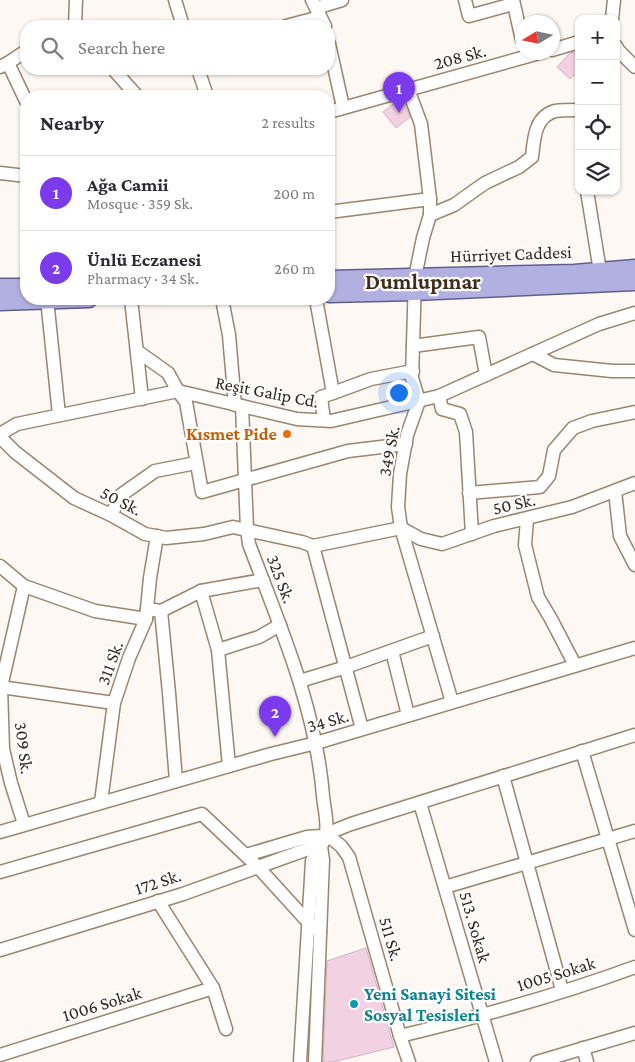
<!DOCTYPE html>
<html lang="en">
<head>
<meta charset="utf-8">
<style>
	:root { --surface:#fff; --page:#f7f7f7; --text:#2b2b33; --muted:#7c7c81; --line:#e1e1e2; --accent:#7c3aed }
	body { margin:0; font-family:"Crimson Pro",serif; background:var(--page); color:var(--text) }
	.controls { position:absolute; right:15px; top:15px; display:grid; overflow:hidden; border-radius:10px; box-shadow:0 1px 4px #0004 }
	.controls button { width:45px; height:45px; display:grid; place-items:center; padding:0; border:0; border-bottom:1px solid var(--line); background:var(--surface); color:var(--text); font:25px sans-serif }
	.compass { position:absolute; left:515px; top:15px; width:45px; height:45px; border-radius:50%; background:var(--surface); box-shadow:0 1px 4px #0004; rotate:260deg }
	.you { position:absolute; left:398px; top:392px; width:18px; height:18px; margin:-12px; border:4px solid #fff; border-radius:50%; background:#1a73e8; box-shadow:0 0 0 8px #1a73e833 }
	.badge { display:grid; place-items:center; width:32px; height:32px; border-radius:50%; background:var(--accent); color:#fff; font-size:16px; font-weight:700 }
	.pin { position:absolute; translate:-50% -41px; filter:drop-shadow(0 1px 2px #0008) }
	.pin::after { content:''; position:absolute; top:26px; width:18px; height:15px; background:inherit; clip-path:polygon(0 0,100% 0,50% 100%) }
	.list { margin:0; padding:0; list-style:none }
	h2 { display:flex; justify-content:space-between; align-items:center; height:65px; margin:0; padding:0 20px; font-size:21px }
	h2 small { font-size:16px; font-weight:400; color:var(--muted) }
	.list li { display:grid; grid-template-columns:32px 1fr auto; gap:15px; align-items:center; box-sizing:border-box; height:75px; padding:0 20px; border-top:1px solid var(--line) }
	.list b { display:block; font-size:19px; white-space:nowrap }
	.list p { margin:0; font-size:16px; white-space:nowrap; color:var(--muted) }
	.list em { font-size:16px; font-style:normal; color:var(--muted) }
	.icon { flex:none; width:28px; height:28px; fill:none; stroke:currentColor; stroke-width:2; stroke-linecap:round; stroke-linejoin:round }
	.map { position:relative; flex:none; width:635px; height:1062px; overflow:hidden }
	.search { position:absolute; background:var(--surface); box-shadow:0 1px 4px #0004; left:20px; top:20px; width:315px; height:55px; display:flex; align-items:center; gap:12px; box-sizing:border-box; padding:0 18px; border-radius:20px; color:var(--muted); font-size:19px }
	.panel { position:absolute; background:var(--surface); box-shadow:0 1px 4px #0004; left:20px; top:90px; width:315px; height:215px; border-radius:20px }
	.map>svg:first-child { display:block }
	.building { fill:#f1d1e2; stroke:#d1b2c2 }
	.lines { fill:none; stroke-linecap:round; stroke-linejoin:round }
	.minor-casing { stroke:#9b856e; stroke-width:15 }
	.major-casing { stroke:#635e90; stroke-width:19 }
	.minor { stroke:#fff; stroke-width:12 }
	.major { stroke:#b2b0e1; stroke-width:16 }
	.food-dot { fill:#e8710a; stroke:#fff; stroke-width:2 }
	.culture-dot { fill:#0f9aa8; stroke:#fff; stroke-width:2 }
	.labels { text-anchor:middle; stroke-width:4.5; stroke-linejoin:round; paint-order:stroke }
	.street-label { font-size:18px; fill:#31281f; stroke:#fff }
	.food-label { font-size:18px; font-weight:bold; fill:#c56008; stroke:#fff; text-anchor:end }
	.culture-label { font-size:18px; font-weight:bold; fill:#0d838f; stroke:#fff; text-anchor:start }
	.district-label { font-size:22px; font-weight:bold; fill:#412e1a; stroke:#fff }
</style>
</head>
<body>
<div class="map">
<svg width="635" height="1062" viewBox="0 0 635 1062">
	<rect width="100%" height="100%" fill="#fdf8f3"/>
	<g class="building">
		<path d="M 579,51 L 579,70 L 570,79 L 557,67 L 570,53 Z"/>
		<path d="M 403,100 L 410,117 L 396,128 L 383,112 L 396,102 Z"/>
		<path d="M 366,948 L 394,1047 L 333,1062 L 323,1062 L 327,961 Z"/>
	</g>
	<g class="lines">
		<defs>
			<g id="minor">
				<path d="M 175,0 L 183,26"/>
				<path d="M 312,0 L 325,26"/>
				<path d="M 465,0 L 469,16 L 513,4"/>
				<path d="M 513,0 L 522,40"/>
				<path d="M 316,8 L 342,0"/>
				<path d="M 612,19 L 614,0"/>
				<path d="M 75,26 L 76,0"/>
				<path d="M 286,26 L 320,17"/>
				<path d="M 329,44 L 343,107"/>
				<path d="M 616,46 L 619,51 L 635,67"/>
				<path d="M 552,50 L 579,42"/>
				<path d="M 8,63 L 26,51"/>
				<path d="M 0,67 L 8,63 L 26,101"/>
				<path d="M 113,69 L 137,96"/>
				<path d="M 198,69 L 207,96"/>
				<path d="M 408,89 L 421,124 L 430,199 L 430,215 L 423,238 L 415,277 L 412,378 L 419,401 L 407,435 L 400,474 L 398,507 L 401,528 L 452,702"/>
				<path d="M 329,112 L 543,52"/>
				<path d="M 0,173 L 26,176"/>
				<path d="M 587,191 L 600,271"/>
				<path d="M 329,212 L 430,199"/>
				<path d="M 430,215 L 454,205 L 485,183 L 519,167 L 532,157 C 534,140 534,117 555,111 C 562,110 571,110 579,110"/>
				<path d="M 47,299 L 59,415"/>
				<path d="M 131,299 L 142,399"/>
				<path d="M 222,299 L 229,335 L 235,405"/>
				<path d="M 316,299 L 333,393 L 321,397 L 324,420"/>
				<path d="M 413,346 L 479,337 L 486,375"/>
				<path d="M 137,351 L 168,373 L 178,391 L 186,402 L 202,492 L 348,451 L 406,444"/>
				<path d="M 533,354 L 554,365 L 612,371 L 635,371"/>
				<path d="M 333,393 L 371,379 L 413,371"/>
				<path d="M 439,396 L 442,409 L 460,414 L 466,432 L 472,534"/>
				<path d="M 242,406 L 247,529 L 249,544 C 280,626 316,708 323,796 C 324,807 328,822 326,834 C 325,844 316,852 312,861 L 300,1062"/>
				<path d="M 0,434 L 17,424 L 178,391 L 297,419 L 331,421 L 439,396 L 599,324 L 635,313"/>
				<path d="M 0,437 L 15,452 L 74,498 L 111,515 L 145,534 L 166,538 L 204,534 L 233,527 L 302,542 L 313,546 L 401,528"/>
				<path d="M 615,491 L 620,536 L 635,565"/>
				<path d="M 469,493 L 540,487 L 549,476 L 554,450 L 573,428 L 592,421 L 635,412"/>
				<path d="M 111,515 L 121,495 L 155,471 L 196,463"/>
				<path d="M 527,519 L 525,545 L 538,597 L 551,619 L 575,665"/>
				<path d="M 401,528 L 421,539 L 442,544 L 494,526 L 572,507 L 635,483"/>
				<path d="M 313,546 L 362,729"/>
				<path d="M 0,566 L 24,586 L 95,611 L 146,619"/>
				<path d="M 24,586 L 1,687 L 3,749 L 11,783 L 24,824"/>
				<path d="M 201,591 L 218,650 L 229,766"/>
				<path d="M 147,609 L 161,611 L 169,693 L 176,781"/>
				<path d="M 161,611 L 201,591 L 263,580"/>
				<path d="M 218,650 L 259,637 L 280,625"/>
				<path d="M 392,651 L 408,715"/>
				<path d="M 300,681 L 346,667 L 433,636"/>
				<path d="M 0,687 L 114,703"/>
				<path d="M 582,751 L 635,930"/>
				<path d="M 503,776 L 562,990"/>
				<path d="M 101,802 L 114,703 L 129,658 L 146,619 L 150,578 L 157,536"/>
				<path d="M 420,803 L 496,1062"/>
				<path d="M 0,832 L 271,754 L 316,743 L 635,648"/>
				<path d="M 326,834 L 341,846 L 349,857 L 400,1036 L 409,1062"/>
				<path d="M 246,855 L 307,837 L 321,836 L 351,824 L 635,735"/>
				<path d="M 0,872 L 202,814 L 258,867 L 308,922 L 320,932"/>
				<path d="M 445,887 L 635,831"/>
				<path d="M 158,901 L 213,988 L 226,1029"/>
				<path d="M 0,950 L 183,894 L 311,848 L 319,839"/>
				<path d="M 400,1036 C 479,1017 559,995 635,967"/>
				<path d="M 583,1048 L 587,1062"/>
				<path d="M 0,1055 L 213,988"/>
				<path d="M 315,1062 L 323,860 L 321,847"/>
				<path d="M 537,1062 L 635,1033"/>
			</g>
			<g id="major">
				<path d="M 329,279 L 574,273 L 635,268"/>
				<path d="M 0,287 L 26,287"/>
				<path d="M 329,294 L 414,292 L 635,282"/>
				<path d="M 0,302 L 89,299"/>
			</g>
		</defs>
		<use href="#minor" class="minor-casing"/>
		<use href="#major" class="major-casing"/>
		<use href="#minor" class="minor"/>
		<use href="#major" class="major"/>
	</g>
	<circle class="food-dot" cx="287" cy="434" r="5"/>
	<circle class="culture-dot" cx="354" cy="1004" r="5"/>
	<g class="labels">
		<g class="street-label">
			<text transform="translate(460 57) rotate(-15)" y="6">208 Sk.</text>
			<text transform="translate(511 254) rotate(-2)" y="6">Hürriyet Caddesi</text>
			<text transform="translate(267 392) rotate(11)" y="6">Reşit Galip Cd.</text>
			<text transform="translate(389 451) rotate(-79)" y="6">349 Sk.</text>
			<text transform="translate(121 501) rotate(27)" y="6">50 Sk.</text>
			<text transform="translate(514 504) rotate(-13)" y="6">50 Sk.</text>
			<text transform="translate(281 579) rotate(69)" y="6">325 Sk.</text>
			<text transform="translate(110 663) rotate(-70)" y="6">311 Sk.</text>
			<text transform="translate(328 721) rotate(-16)" y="6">34 Sk.</text>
			<text transform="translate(24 748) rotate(83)" y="6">309 Sk.</text>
			<text transform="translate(158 882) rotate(-18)" y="6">172 Sk.</text>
			<text transform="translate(475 927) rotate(74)" y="6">513. Sokak</text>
			<text transform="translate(391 939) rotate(74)" y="6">511 Sk.</text>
			<text transform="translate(556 974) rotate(-17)" y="6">1005 Sokak</text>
			<text transform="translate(102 1004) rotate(-17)" y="6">1006 Sokak</text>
		</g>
		<g class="food-label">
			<text x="277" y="440">Kısmet Pide</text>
		</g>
		<g class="culture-label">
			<text x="364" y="1000">Yeni Sanayi Sitesi<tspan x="364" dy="21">Sosyal Tesisleri</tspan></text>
		</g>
		<g class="district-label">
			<text x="423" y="289">Dumlupınar</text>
		</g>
	</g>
</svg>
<div class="controls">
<button>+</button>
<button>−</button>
<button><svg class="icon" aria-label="locate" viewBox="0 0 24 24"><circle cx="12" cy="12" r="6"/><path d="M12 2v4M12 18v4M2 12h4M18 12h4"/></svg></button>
<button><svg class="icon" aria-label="layers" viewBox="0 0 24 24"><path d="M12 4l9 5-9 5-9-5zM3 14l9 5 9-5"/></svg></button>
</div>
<svg class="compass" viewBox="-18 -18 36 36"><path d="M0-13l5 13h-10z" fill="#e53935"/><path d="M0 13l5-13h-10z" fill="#7c7c81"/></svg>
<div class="you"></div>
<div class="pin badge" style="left:399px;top:113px">1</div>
<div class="pin badge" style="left:275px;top:737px">2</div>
<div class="search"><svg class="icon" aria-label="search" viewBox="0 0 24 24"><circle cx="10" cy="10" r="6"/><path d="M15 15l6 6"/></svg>Search here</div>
<section class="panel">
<h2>Nearby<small>2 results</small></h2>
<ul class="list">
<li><span class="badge">1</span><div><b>Ağa Camii</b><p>Mosque · 359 Sk.</p></div><em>200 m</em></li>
<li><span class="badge">2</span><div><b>Ünlü Eczanesi</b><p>Pharmacy · 34 Sk.</p></div><em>260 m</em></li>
</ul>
</section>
</div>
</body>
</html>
